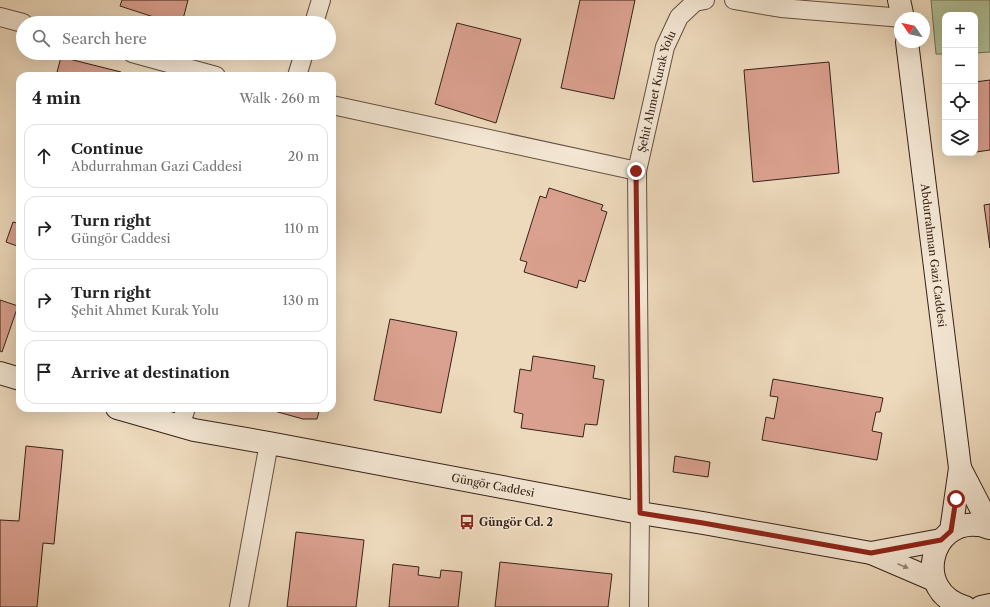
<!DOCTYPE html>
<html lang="en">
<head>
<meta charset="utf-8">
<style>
	:root { --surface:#fff; --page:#f2f2f2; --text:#222; --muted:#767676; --line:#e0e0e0 }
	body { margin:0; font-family:"Libre Caslon Text",serif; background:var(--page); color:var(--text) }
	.controls { position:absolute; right:12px; top:12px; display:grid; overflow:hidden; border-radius:8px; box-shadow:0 4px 16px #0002 }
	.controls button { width:36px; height:36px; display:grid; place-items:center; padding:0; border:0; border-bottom:1px solid var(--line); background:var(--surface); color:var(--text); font:20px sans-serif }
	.compass { position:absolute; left:894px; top:12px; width:36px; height:36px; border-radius:50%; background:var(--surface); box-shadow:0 4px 16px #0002; rotate:304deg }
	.stop { position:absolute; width:12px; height:12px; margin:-9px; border:3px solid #8f2418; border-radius:50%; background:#fff }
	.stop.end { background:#8f2418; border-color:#fff; box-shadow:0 1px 4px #0008 }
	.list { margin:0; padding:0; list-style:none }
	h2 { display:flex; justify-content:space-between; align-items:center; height:52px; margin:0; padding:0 16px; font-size:17px }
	h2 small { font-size:13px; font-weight:400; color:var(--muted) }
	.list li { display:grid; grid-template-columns:26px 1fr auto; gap:12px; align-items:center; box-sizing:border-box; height:64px; margin:0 8px 8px; padding:0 8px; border:1px solid var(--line); border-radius:12px }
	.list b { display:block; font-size:15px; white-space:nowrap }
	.list p { margin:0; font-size:13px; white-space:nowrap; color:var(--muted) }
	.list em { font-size:13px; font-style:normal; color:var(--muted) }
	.icon { flex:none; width:22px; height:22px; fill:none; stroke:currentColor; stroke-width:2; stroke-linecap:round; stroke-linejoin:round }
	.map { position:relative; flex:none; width:990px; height:607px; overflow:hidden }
	.search { position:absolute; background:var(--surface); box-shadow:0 4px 16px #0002; left:16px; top:16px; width:320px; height:44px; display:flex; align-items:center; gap:10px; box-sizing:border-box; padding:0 14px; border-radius:22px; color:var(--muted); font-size:15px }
	.panel { position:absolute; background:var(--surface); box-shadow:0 4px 16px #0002; left:16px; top:72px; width:320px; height:340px; border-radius:12px }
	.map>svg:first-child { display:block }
	.green { fill:#b2c096; stroke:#747157 }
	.building { fill:#dba190; stroke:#372218 }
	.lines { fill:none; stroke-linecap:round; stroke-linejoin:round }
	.street-casing { stroke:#645041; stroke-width:20 }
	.secondary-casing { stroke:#372218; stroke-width:24 }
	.street { stroke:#f3e6d3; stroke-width:18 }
	.secondary { stroke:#f3e6d3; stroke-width:22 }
	.oneway { fill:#958476 }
	.route { stroke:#8f2418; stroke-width:5 }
	.labels { text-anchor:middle; stroke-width:3; stroke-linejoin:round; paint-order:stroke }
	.street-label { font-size:11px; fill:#372218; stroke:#f3e6d3 }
	.poi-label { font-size:11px; font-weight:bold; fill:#372218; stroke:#f3e6d3; text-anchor:start }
</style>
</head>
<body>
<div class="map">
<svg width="990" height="607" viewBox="0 0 990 607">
	<rect width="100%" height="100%" fill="#edd9bc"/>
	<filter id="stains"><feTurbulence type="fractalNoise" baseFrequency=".005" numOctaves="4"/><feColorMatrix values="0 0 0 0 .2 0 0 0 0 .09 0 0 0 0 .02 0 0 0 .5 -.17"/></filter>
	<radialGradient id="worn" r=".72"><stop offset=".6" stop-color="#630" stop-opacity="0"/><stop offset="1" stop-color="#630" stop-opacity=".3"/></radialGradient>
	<path class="green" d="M 931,0 L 990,0 L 990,52 L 975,53 L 975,15 L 945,15 L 945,54 L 936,54 Z"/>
	<g class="building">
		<path d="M 122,0 L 188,0 L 182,23 L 172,23 L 120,6 Z"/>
		<path d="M 580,0 L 635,0 L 614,99 L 561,88 Z"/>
		<path d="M 457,23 L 521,39 L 496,123 L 435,104 Z"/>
		<path d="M 61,57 L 121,72 L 120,76 L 56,76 Z"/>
		<path d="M 829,62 L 839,173 L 753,182 L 744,70 Z"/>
		<path d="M 990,80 L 990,150 L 976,152 L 975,143 L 975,82 Z"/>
		<path d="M 549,188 L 603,205 L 601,210 L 607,212 L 585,282 L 579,280 L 577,288 L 524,272 L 527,262 L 520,260 L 540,196 L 546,198 Z"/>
		<path d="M 990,204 L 990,248 L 984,205 Z"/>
		<path d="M 13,222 L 20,224 L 20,247 L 6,242 Z"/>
		<path d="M 0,300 L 18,306 L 2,352 L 0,351 Z"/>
		<path d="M 390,319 L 457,332 L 441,413 L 374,400 Z"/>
		<path d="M 533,356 L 595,366 L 593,378 L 604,380 L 597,425 L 585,424 L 583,437 L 521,428 L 523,414 L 514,412 L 520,369 L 531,371 Z"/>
		<path d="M 773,379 L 883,398 L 880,412 L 876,412 L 872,431 L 882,433 L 877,460 L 762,440 L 766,417 L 774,419 L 778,397 L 770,396 Z"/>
		<path d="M 251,408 L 320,408 L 317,419 L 303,419 L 267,409 Z"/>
		<path d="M 26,446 L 63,450 L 54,544 L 43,543 L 37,607 L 0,607 L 0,520 L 19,521 Z"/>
		<path d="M 675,456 L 710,462 L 708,477 L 673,472 Z"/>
		<path d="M 296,532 L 364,540 L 356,607 L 287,607 Z"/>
		<path d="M 500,562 L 612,574 L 608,607 L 495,607 Z"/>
		<path d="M 393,564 L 419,567 L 418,575 L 440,578 L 441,570 L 462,572 L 458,607 L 389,607 Z"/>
	</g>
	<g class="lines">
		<defs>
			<g id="street">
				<path d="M 734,0 L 781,8 L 903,18"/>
				<path d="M 0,17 L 23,23"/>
				<path d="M 314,23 L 321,0"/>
				<path d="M 132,53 L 216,76"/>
				<path d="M 297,76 L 304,53"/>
				<path d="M 332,105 L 637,171"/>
				<path d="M 180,426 L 186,408"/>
				<path d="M 239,607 L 269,443"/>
				<path id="s1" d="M 639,607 L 640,513 L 637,171 L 665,47 L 679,17 L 695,2 L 705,0"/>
			</g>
			<g id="secondary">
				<path d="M 899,0 L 903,18"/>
				<path id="s2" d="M 907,42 L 960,468 L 951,531"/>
				<path d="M 0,373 L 20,379"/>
				<path id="s3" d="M 117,408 L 194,430 L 269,443 L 640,513 L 703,523 L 871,553 L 934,580"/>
				<path d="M 960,468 L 990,526"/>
				<path d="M 871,553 L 941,540"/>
				<path d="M 965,607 C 912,592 930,519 978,525 C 982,525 986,527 990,528"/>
				<path d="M 981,607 L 990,605"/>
			</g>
		</defs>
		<use href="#street" class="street-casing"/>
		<use href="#secondary" class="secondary-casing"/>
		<use href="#street" class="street"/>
		<use href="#secondary" class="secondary"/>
	</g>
	<defs><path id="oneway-solid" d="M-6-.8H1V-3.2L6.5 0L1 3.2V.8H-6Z"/></defs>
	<use class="oneway" href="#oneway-solid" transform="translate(903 566) rotate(23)"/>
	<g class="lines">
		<path class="route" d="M 636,171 L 640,513 L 703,523 L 871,553 L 941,540 L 951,531 L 956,499"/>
	</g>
	<defs>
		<symbol id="bus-bare" viewBox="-9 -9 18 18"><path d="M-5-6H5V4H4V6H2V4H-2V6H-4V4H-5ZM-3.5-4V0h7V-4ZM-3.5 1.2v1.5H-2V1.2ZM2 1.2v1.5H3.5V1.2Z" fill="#8f2418" stroke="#f3e6d3" stroke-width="2.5" paint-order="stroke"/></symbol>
	</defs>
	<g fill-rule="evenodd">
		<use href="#bus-bare" x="456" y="511" width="22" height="22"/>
	</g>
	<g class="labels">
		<g class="street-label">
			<text dy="4" stroke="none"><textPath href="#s1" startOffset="518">Şehit Ahmet Kurak Yolu</textPath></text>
			<text dy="4" stroke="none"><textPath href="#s2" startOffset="215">Abdurrahman Gazi Caddesi</textPath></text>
			<text dy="4" stroke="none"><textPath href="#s3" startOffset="384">Güngör Caddesi</textPath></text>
		</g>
		<g class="poi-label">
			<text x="479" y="526">Güngör Cd. 2</text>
		</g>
	</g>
	<rect width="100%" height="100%" filter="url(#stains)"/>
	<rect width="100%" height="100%" fill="url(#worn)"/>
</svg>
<div class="controls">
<button>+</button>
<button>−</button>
<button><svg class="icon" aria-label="locate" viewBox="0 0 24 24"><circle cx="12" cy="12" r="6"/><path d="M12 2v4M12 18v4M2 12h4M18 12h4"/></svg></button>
<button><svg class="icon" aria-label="layers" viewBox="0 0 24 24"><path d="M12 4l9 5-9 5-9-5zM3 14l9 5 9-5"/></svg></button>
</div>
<svg class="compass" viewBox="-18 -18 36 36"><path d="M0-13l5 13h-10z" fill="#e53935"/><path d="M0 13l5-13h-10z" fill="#767676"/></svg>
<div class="stop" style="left:956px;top:499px"></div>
<div class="stop end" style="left:636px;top:171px"></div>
<div class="search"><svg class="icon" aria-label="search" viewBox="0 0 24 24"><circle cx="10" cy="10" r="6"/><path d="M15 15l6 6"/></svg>Search here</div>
<section class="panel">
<h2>4 min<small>Walk · 260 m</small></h2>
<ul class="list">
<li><svg class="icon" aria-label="ahead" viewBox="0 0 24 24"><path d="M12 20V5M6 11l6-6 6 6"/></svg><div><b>Continue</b><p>Abdurrahman Gazi Caddesi</p></div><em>20 m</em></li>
<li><svg class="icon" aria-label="right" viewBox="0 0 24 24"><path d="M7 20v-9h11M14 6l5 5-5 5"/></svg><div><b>Turn right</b><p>Güngör Caddesi</p></div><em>110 m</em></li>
<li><svg class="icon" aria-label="right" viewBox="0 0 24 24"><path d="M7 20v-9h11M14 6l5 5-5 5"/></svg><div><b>Turn right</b><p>Şehit Ahmet Kurak Yolu</p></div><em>130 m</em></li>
<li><svg class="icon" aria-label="arrive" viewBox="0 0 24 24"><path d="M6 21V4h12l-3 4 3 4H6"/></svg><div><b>Arrive at destination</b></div></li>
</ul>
</section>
</div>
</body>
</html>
